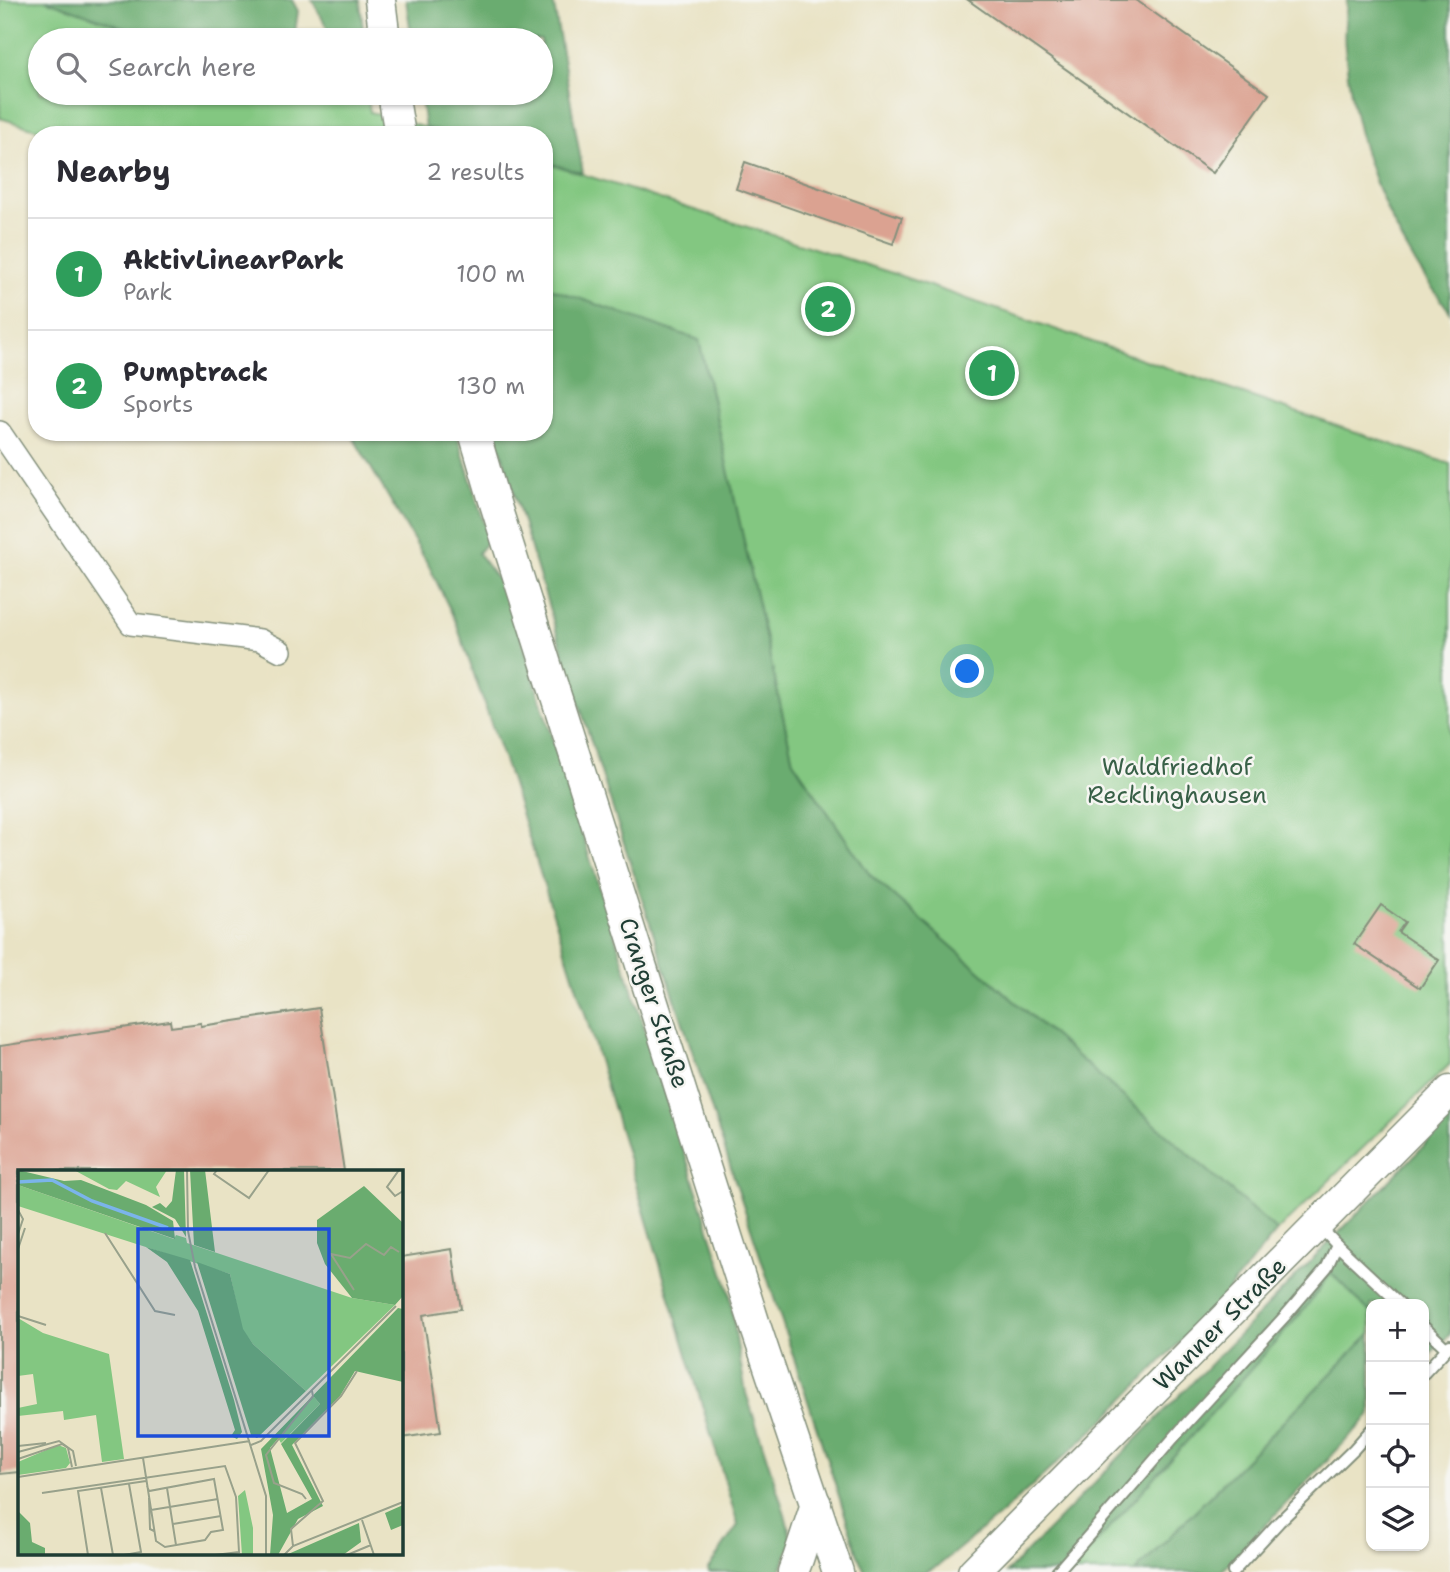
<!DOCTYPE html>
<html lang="en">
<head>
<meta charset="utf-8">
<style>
	:root { --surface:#fff; --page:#f7f7f7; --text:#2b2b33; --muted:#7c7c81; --line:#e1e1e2; --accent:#1f6fb2 }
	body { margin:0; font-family:"Shantell Sans",sans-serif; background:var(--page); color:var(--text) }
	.controls { position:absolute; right:21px; bottom:21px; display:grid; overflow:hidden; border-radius:14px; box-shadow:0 2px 5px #0004 }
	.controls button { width:63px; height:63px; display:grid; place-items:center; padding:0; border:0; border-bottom:2px solid var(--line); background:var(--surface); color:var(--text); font:35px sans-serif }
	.you { position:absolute; left:968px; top:672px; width:24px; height:24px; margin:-18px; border:5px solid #fff; border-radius:50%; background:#1a73e8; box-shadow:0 0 0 10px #1a73e833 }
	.badge { display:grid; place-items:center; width:46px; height:46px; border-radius:50%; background:var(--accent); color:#fff; font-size:23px; font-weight:700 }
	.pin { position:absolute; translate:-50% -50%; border:4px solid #fff; box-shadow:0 2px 7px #0006 }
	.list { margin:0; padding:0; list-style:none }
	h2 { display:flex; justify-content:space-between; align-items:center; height:91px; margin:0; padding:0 28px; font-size:30px }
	h2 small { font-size:23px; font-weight:400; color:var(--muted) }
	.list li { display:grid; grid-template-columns:46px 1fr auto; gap:21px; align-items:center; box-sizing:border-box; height:112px; padding:0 28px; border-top:2px solid var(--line) }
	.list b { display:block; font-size:26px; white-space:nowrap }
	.list p { margin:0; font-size:23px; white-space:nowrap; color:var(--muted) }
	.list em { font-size:23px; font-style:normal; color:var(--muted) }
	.icon { flex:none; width:38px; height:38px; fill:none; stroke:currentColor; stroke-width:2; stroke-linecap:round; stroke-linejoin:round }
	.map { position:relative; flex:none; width:1450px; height:1572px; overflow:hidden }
	.search { position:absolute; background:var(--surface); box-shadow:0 2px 5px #0004; left:28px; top:28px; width:525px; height:77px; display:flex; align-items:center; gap:18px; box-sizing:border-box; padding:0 24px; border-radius:38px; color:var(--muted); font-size:26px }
	.panel { position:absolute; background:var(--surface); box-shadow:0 2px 5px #0004; left:28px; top:126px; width:525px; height:315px; border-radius:28px }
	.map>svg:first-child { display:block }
	.green { fill:#83c781; stroke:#51825a; stroke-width:2 }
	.forest { fill:#6aac6f; stroke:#447452; stroke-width:2 }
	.building { fill:#dba291 }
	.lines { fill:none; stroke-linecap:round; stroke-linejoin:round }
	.lane-casing { stroke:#84907c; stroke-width:14 }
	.street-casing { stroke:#84907c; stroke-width:24 }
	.secondary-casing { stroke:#84907c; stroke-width:33 }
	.lane { stroke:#fff; stroke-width:10 }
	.street { stroke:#fff; stroke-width:21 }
	.secondary { stroke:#fff; stroke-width:30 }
	.labels { text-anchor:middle; stroke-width:5; stroke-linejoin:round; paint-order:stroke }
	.park-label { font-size:24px; fill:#386047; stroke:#f6f6f2 }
	.street-label { font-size:24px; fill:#1f3d34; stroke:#f6f6f2 }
	.inset-river { fill:none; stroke:#7bb4eb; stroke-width:3.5 }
	.inset-road { fill:none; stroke:#98a18b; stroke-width:2 }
	.view { fill:#1d4ed8; fill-opacity:0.15; stroke:#1d4ed8; stroke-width:3.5 }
	.inset-edge { fill:none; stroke:#1f3d34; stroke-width:3.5 }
</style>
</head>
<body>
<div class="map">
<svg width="1450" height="1572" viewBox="0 0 1450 1572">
	<rect width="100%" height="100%" fill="#f6f6f2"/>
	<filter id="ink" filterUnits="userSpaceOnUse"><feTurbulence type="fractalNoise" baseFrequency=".0143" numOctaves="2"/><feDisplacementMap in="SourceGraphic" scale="14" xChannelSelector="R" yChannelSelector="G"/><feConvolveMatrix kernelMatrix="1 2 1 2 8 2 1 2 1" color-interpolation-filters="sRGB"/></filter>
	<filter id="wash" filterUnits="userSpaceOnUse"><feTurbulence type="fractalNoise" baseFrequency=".00686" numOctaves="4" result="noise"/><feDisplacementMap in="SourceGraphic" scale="28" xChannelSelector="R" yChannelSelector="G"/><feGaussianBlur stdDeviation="1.57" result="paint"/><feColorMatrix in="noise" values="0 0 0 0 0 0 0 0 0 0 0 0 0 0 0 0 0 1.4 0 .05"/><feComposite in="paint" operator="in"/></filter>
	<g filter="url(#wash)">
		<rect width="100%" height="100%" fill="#e9e3c5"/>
		<g class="green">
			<path d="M 0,0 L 45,0 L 160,40 L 40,40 L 40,93 L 367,93 L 370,112 L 450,135 L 55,135 L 0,118 Z"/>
			<path d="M 544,162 L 895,274 L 1275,405 L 1450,464 L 1450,1064 L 1277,1231 L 870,875 L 793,761 L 699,340 L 544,288 Z"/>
			<path d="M 1331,1273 L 1371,1313 L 1371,1333 L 1135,1572 L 1070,1572 L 1302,1312 Z"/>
		</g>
		<g class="forest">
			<path d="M 45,0 L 292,0 L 298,11 L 294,40 L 160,40 Z"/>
			<path d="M 312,0 L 360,0 L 364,40 L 334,40 Z"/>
			<path d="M 406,0 L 553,0 L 583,173 L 544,162 L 544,135 L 450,135 L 425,127 L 420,93 L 541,93 L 541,40 L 412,40 Z"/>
			<path d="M 1347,0 L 1450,0 L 1450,312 C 1439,296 1426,281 1416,264 C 1376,200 1351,123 1345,48 C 1343,32 1346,16 1347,0 Z"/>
			<path d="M 544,286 L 699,340 L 793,761 L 870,875 L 1277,1231 L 1216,1305 L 1103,1421 L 1001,1514 L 938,1566 L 925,1572 L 865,1572 L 859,1558 C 767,1271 668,985 577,697 C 550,613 525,528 499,444 L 496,432 L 544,432 Z"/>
			<path d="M 350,432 L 456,432 L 489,539 L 478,553 L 507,592 L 575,812 L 730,1294 L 737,1344 L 746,1393 L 785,1514 L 792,1542 L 782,1567 L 777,1572 L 709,1572 L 708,1569 L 738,1525 L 584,1010 L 508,772 L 455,620 L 429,566 Z"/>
			<path d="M 1450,1119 L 1450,1334 L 1424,1360 L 1424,1304 L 1371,1304 L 1371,1313 L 1331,1273 L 1302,1312 L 1070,1572 L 1007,1572 Z"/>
			<path d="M 1371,1333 L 1371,1414 L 1221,1572 L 1135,1572 Z"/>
		</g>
		<g id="blocks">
			<g class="building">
				<path d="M 968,0 L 1136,0 L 1269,94 L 1213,173 Z"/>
				<path d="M 745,162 L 902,217 L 893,244 L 736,189 Z"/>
				<path d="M 1381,905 L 1405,922 L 1398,932 L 1439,960 L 1420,988 L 1354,944 Z"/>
				<path d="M 319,1008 L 344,1171 L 19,1171 L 19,1472 L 0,1474 L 0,1046 L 170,1021 L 171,1027 L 201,1023 L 201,1026 Z"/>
				<path d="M 452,1249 L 461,1309 L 423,1315 L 441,1432 L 401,1438 L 401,1257 Z"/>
			</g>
		</g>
	</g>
	<g filter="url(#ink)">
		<use href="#blocks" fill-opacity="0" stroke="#84907c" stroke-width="2"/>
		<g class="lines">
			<defs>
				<g id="lane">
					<path d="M 1337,1245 L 1400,1304"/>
					<path d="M 1424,1327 L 1446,1348"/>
					<path d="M 1424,1373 L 1450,1345"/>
					<path d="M 1057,1572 L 1184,1426 L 1286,1315 L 1327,1267 L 1337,1245 L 1318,1225"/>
					<path d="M 1233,1572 L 1279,1522 L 1354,1449 L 1371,1430"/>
				</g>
				<path id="street" d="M 0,432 L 131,624 L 260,640 L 281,651"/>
				<g id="secondary">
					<path d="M 380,0 L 385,40"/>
					<path d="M 393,93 L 400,135"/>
					<path d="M 474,432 L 493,497 L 755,1325 L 838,1572"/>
					<path d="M 793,1572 L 798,1559 L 816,1504"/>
					<path d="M 973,1572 L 1450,1091"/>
				</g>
			</defs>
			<use href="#lane" class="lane-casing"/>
			<use href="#street" class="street-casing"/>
			<use href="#secondary" class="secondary-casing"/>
			<use href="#lane" class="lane"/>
			<use href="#street" class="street"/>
			<use href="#secondary" class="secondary"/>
		</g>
	</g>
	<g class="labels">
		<g class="park-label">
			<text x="1177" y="775">Waldfriedhof<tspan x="1177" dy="28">Recklinghausen</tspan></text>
		</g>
		<g class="street-label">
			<text transform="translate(654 1003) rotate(72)" y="8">Cranger Straße</text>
			<text transform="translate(1220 1324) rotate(-45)" y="8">Wanner Straße</text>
		</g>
	</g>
	<g transform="translate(18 1170)">
		<rect width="385" height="385" fill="#e9e3c5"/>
		<path d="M 56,0 L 149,0 L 138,17 L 142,27 L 108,11 L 99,20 L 91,19 ZM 0,15 L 156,69 L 158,65 L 168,68 L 169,73 L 334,128 L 377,135 L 288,221 L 235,174 L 224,159 L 212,104 L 0,36 ZM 0,148 L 25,163 L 91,184 L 106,289 L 84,292 L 78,245 L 46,250 L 45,241 L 0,246 L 0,238 L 19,234 L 15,204 L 0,206 ZM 296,227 L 302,234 L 263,273 L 260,268 ZM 40,275 L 48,278 L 52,293 L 48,298 L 0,305 L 0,292 ZM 227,320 L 235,358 L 235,385 L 224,385 L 220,326 Z" fill="#83c781"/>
		<path d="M 0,0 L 46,11 L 63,10 L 128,35 L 155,51 L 157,69 L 0,15 ZM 158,0 L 166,0 L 168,67 L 157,49 L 134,37 L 142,33 L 148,38 L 154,31 ZM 172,0 L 187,0 L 197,82 L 176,75 ZM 346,16 L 385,53 L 385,126 L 377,135 L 334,128 L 307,94 L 299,73 L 299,50 ZM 128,77 L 172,90 L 216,230 L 224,262 L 219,269 L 213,266 L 217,260 L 180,141 L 149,92 ZM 179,92 L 212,104 L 225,159 L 235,174 L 288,221 L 239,268 L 233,265 ZM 380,138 L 385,139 L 385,212 L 337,201 L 322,226 L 274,275 L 305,336 L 280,349 L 260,385 L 252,385 L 255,345 L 243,279 ZM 296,227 L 302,234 L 263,274 L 294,329 L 269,343 L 252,278 ZM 385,335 L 385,355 L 373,360 L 367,343 ZM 0,341 L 12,353 L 14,372 L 27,378 L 27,385 L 0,385 ZM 341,353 L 343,372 L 325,385 L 268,385 Z" fill="#6aac6f" fill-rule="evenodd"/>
		<path class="inset-river" d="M 0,12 L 34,10 L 74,31 L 150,58"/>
		<path class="inset-road" d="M 169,0 L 170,61 L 177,97 L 248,326 L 248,385M 199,0 L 196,4 L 231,28 L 251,0M 381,0 L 369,17 L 377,26 L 385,21M 0,40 L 5,49 L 0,64M 87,63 L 137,141 L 157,145M 0,79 L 7,58M 336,120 L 313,84 L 332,88 L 348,74 L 366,85 L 373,77 L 381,82M 0,146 L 28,155M 233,275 L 243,271 L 378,136M 0,276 L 28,273M 0,282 L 41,271 L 55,281 L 58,296M 125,288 L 138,371 L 147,377 L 187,370 L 193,362 L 205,360 L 196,309 L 131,321 L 129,316M 0,289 L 44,274 L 50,278 L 54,297M 0,307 L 232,271M 83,318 L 95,385M 149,318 L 158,375M 24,323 L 207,296 L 218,327 L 221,382 L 197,385M 131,328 L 132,359 L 136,361M 288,329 L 284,324 L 256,313 L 248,285 L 295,226 L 294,221M 133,340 L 200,329M 344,350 L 356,385M 155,354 L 203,346M 275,376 L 273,359 L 305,331 L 277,273 L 323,226 L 339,201M 70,385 L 60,321 L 128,311M 106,385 L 123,382 L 111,314M 266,385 L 275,376 L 385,332M 329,385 L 353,375"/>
		<path class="view" d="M 120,59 L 311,59 L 311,266 L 120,266 Z"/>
		<rect width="385" height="385" class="inset-edge"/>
	</g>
</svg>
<div class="controls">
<button>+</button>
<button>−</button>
<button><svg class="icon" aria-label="locate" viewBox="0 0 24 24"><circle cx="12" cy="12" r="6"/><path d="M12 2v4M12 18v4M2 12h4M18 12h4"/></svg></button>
<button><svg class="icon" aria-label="layers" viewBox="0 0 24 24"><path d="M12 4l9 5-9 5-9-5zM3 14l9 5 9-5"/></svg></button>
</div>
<div class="you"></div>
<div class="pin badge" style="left:992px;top:373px;background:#2e9e5b">1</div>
<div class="pin badge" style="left:828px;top:309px;background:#2e9e5b">2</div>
<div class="search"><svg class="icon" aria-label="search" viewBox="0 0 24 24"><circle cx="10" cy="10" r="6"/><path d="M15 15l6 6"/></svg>Search here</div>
<section class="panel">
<h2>Nearby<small>2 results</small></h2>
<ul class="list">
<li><span class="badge" style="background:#2e9e5b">1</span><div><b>AktivLinearPark</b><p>Park</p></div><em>100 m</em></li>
<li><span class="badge" style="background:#2e9e5b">2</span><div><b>Pumptrack</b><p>Sports</p></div><em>130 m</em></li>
</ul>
</section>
</div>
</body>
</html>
